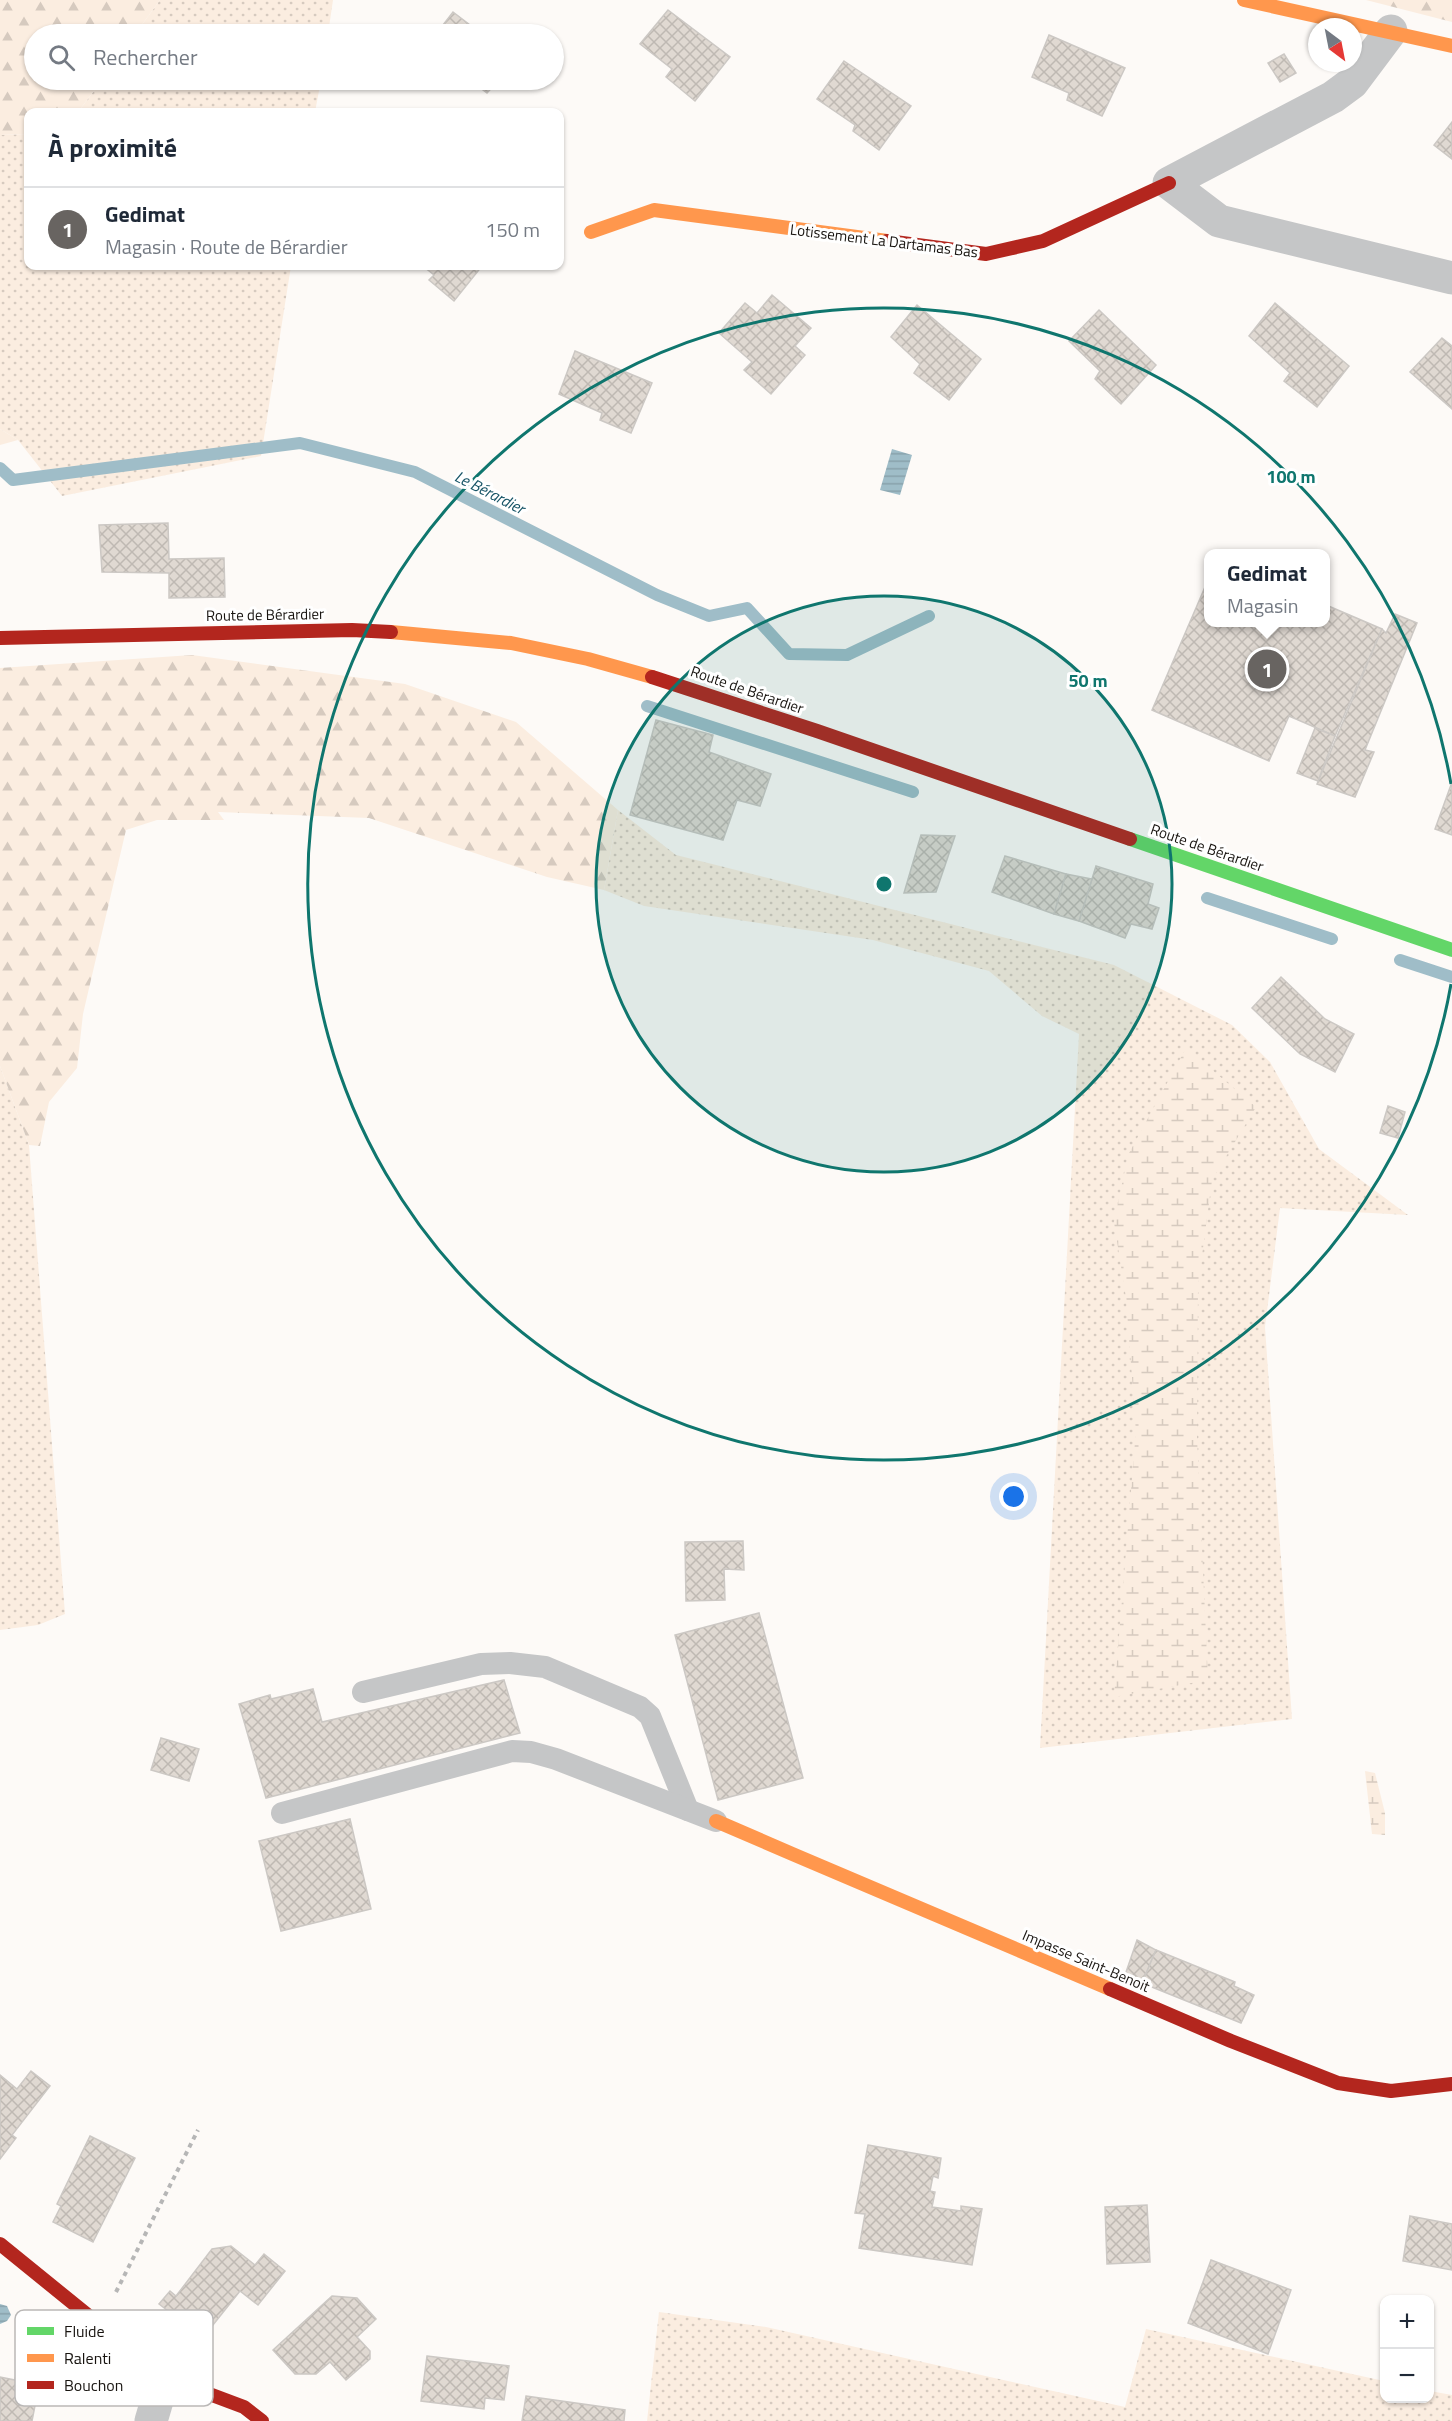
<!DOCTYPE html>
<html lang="fr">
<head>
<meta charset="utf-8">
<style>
	:root { --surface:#fff; --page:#f6f6f7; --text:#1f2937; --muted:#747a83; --line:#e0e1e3; --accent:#686461 }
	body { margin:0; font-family:"Titillium Web",sans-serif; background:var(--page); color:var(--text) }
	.controls { position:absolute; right:18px; bottom:18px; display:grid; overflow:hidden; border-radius:12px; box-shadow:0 2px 4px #0004 }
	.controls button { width:54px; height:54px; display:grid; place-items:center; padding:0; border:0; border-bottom:2px solid var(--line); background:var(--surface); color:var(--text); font:30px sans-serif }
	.compass { position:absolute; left:1308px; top:18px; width:54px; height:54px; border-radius:50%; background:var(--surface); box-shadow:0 2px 4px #0004; rotate:148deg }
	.you { position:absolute; left:1014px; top:1497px; width:21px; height:21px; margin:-15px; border:4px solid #fff; border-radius:50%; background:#1a73e8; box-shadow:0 0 0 9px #1a73e833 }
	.badge { display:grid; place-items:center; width:39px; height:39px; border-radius:50%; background:var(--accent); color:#fff; font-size:20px; font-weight:700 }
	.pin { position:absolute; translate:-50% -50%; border:3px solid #fff; box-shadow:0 2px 6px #0006 }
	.popup { position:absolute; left:1204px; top:549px; width:126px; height:78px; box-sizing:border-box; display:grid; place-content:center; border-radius:12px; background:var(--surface); filter:drop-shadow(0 2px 4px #0005); font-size:20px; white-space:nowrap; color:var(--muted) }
	.popup b { font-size:22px; color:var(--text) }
	.popup::after { content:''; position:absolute; left:50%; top:100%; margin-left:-12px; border:12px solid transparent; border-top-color:var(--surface) }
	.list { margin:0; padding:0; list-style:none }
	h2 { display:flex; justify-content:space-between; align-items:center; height:78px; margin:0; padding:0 24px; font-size:26px }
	h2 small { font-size:20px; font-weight:400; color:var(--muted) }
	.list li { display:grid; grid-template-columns:39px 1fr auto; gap:18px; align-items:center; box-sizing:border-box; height:84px; padding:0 24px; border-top:2px solid var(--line) }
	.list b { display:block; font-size:22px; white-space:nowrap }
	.list p { margin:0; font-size:20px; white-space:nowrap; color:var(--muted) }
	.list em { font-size:20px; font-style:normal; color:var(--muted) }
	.icon { flex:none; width:33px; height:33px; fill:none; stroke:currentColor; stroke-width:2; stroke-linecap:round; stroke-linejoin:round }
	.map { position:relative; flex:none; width:1452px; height:2421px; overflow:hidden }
	.search { position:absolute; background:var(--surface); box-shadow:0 2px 4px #0004; left:24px; top:24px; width:540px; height:66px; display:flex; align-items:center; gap:15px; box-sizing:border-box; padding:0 21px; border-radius:33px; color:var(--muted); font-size:22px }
	.panel { position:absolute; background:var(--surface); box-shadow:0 2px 4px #0004; left:24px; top:108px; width:540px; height:162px; border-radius:12px }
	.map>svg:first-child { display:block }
	.grass { fill:url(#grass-dots) }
	.forest { fill:url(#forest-firs) }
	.wetland { fill:url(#wetland-marsh) }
	.water { fill:url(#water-rules) }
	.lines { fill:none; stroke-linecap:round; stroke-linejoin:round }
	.stream { stroke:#9fbdc8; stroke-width:12 }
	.building { fill:url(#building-cross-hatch); stroke:#ccc8c4; stroke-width:1.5 }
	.path { stroke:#b6b6b6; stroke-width:4; stroke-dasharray:4.5 4.5; stroke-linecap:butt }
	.lane { stroke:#c5c6c7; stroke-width:22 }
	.street { stroke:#c5c6c7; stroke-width:33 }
	.fast { stroke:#63d668; stroke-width:14 }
	.slow { stroke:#ff974d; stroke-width:14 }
	.jam { stroke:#b3261e; stroke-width:14 }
	.ring { fill:none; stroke:#0f766e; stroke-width:3 }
	.labels { text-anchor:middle; stroke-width:6; stroke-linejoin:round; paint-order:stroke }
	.street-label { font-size:15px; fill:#181410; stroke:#fff }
	.water-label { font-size:16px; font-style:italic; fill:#175466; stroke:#fff }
	.key { fill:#fff; stroke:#bab8b7; stroke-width:1.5 }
	.key-label { font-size:16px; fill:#181410 }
	.centre { fill:#0f766e; stroke:#fff; stroke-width:3 }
	.ring-label { font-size:18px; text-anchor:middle; font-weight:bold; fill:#0f766e; stroke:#fff; stroke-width:6; stroke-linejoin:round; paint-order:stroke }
</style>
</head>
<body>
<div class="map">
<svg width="1452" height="2421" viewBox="0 0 1452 2421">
	<defs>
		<pattern id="grass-dots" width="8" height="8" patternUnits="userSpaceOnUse" patternTransform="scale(1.5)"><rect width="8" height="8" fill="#fbede0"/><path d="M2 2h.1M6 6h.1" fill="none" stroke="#d6cabf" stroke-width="1.8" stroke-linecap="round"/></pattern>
		<pattern id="forest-firs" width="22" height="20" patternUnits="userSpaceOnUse" patternTransform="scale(1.5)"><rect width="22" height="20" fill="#fbede0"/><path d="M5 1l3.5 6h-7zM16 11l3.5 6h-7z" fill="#d6cabf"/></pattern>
		<pattern id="wetland-marsh" width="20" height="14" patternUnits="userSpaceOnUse" patternTransform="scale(1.5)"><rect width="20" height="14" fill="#fbede0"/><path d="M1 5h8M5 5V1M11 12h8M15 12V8" fill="none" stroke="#d6cabf"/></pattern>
		<pattern id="water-rules" width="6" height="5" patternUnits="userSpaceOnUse" patternTransform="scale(1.5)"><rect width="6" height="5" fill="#9fbdc8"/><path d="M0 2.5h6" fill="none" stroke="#88a2ab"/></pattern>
		<pattern id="building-cross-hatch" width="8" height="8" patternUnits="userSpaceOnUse" patternTransform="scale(1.5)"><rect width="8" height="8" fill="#e0d9d2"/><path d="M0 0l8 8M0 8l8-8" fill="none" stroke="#bfb9b3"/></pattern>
	</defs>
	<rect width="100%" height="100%" fill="#fdfaf7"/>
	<g class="grass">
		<path d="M 160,0 L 333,0 L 328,34 L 135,34 Z"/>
		<path d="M 102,80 L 321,80 L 315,112 L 78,112 Z"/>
		<path d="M 28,134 L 28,266 L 291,266 L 261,456 L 62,496 L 18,440 L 0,429 L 0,135 Z"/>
		<path d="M 618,810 L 676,855 L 1114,965 L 1232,1025 L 1270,1062 L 1319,1149 L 1408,1215 L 1280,1208 L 1265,1327 L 1292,1719 L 1040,1748 L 1079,1034 L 1042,1016 L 989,971 L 873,940 L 644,906 L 604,890 Z"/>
		<path d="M 0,1066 L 29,1145 L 65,1614 L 38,1625 L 0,1630 Z"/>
		<path d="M 659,2312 L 766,2327 L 1125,2407 L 1146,2329 L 1384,2381 L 1384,2398 L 1430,2398 L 1430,2391 L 1452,2395 L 1452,2421 L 647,2421 Z"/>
	</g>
	<g class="forest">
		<path d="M 0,0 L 160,0 L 135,34 L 34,34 L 34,80 L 102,80 L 78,112 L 28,112 L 28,134 L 0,135 Z"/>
		<path d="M 1366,0 L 1452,0 L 1452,22 Z"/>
		<path d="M 0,429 L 18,440 L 0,445 Z"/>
		<path d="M 192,655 L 405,684 L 516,722 L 618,810 L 604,890 L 547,877 L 369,818 L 218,812 L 224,820 L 157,820 L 126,830 L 83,1014 L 77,1068 L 49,1102 L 40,1146 L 29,1145 L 0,1066 L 0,668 Z"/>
	</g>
	<g class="wetland">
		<path d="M 1186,1048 L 1256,1107 L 1212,1180 L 1198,1286 L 1197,1438 L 1208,1680 L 1114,1697 L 1136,1430 L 1126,1298 L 1114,1222 L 1128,1155 Z"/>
		<path d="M 1365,1771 L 1375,1773 L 1385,1813 L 1385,1835 L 1372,1834 Z"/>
	</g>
	<g class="water">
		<path d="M 892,449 L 912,455 L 900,495 L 880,490 Z"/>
		<path d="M 0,2304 L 7,2306 L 11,2315 L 7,2321 L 0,2324 Z"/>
	</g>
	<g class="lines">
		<g class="stream">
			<path d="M 0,468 L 13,480 L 300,443 L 415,472 L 657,595 L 709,616 L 747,608 L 789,654 L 847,655 L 929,616"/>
			<path d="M 647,706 L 913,792"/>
			<path d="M 1207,898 L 1332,939"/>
			<path d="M 1400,960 L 1452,977"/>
		</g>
	</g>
	<g class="building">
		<path d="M 668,10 L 730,57 L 695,101 L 666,77 L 672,69 L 640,44 Z"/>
		<path d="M 453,12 L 482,34 L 489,25 L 500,34 L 436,34 Z"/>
		<path d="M 1049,35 L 1125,68 L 1102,116 L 1067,100 L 1069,93 L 1032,77 Z"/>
		<path d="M 1284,54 L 1296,73 L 1280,82 L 1268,63 Z"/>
		<path d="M 844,61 L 911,106 L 879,150 L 853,131 L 855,125 L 817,99 Z"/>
		<path d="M 470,80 L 499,80 L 487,93 Z"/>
		<path d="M 1452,122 L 1452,159 L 1434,145 Z"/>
		<path d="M 423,266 L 482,266 L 454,301 L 429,280 L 434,275 Z"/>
		<path d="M 772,295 L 811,328 L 795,346 L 805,355 L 771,394 L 744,370 L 752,362 L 719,333 L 745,303 L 757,313 Z"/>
		<path d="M 1275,303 L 1349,366 L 1317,407 L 1284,381 L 1290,373 L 1249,336 Z"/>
		<path d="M 917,305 L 981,359 L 949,400 L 914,373 L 920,364 L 891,337 Z"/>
		<path d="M 1099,310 L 1156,365 L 1121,404 L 1095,379 L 1100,371 L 1069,341 Z"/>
		<path d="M 1442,338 L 1452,346 L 1452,409 L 1410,372 Z"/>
		<path d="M 575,351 L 652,383 L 631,433 L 600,420 L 602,413 L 559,394 Z"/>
		<path d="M 168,523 L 169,559 L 224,558 L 225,597 L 169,598 L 169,573 L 102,572 L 99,525 Z"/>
		<path d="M 1208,580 L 1208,622 L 1326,622 L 1326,605 L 1382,629 L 1335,736 L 1289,716 L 1269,761 L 1152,710 Z"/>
		<path d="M 1395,614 L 1417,623 L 1365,750 L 1374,752 L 1355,797 L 1317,784 L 1382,629 L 1386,633 Z"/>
		<path d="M 656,720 L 713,735 L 709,752 L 771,774 L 760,806 L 737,800 L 723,840 L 630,815 Z"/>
		<path d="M 1315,728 L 1335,736 L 1318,781 L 1297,773 Z"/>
		<path d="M 1452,782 L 1452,835 L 1435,829 Z"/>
		<path d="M 921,835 L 955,836 L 936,892 L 904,893 Z"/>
		<path d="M 1005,856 L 1066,874 L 1054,914 L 992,892 Z"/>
		<path d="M 1096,866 L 1153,884 L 1148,904 L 1159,908 L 1152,929 L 1131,924 L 1125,938 L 1079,921 Z"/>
		<path d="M 1066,874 L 1092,879 L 1079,921 L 1054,914 Z"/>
		<path d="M 1281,977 L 1325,1019 L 1354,1034 L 1335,1072 L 1300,1054 L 1252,1008 Z"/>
		<path d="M 1388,1106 L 1405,1112 L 1398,1138 L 1380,1133 Z"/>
		<path d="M 743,1541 L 744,1570 L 724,1569 L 725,1600 L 686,1601 L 685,1542 Z"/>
		<path d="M 759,1613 L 803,1778 L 718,1800 L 675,1635 Z"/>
		<path d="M 504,1680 L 520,1733 L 266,1798 L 239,1704 L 270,1695 L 271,1699 L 313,1689 L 322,1722 Z"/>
		<path d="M 161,1738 L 199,1749 L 189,1781 L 151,1770 Z"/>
		<path d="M 350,1819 L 371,1909 L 281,1931 L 259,1841 Z"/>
		<path d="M 1137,1940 L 1156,1950 L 1142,1983 L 1125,1975 Z"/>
		<path d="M 1156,1950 L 1235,1982 L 1234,1986 L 1254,1995 L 1241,2023 L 1142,1983 Z"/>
		<path d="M 31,2071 L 50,2086 L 12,2135 L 16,2138 L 0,2159 L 0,2075 L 17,2089 Z"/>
		<path d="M 90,2136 L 135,2158 L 93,2242 L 53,2222 L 61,2206 L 57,2204 Z"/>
		<path d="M 868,2145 L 941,2158 L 938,2178 L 933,2176 L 930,2191 L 935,2192 L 932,2207 L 961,2211 L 961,2206 L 982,2209 L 972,2265 L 859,2248 L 865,2214 L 855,2213 Z"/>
		<path d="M 1147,2205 L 1150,2262 L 1107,2264 L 1105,2207 Z"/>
		<path d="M 1410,2216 L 1452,2224 L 1452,2270 L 1403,2261 Z"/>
		<path d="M 231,2246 L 255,2265 L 264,2254 L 285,2271 L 258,2305 L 240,2291 L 213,2325 L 197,2312 L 186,2325 L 159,2304 L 170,2291 L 176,2296 L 212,2249 Z"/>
		<path d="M 1211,2260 L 1291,2290 L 1268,2354 L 1188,2323 Z"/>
		<path d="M 332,2296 L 357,2298 L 376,2319 L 357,2337 L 370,2351 L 370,2359 L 346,2380 L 330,2362 L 316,2374 L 295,2374 L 273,2350 Z"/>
		<path d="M 427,2356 L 509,2366 L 504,2400 L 485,2398 L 484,2409 L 421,2401 Z"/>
		<path d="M 17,2370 L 41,2375 L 32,2421 L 0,2421 L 0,2377 L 15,2380 Z"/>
		<path d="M 526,2396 L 625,2410 L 624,2421 L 522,2421 Z"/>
	</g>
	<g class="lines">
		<path class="path" d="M 116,2292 L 198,2130"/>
		<g class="lane">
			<path d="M 363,1692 L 481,1664 L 510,1663 L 545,1667 L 640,1707 L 650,1716 L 688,1810"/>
			<path d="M 282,1813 L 512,1751 L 531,1752 L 556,1759 L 716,1821"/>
		</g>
		<g class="street">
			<path d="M 1391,31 L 1352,83 L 1333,97 L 1169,183 L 1219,221 L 1452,278"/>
			<path d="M 151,2421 L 164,2377"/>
		</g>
		<path class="fast" d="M 1130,839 L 1452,950"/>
		<g class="slow">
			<path d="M 1244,0 L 1452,46"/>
			<path d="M 591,232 L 654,210 L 887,241"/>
			<path d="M 391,632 L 511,643 L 588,659 L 652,677"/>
			<path d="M 716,1821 C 847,1878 979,1933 1110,1989"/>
		</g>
		<g class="jam">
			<path d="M 887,241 L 986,254 L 1043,241 L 1169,183"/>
			<path d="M 0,638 L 352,630 L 391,632"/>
			<path d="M 652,677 L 817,731 L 1130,839"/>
			<path d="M 1110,1989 L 1231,2041 L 1338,2083 L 1391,2091 L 1452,2084"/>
			<path d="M 0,2244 L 164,2377 L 244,2407 L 262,2421"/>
		</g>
	</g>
	<circle cx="884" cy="884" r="288" fill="#0f766e" fill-opacity=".12"/>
	<g class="ring">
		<circle cx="884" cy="884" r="288"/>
		<path d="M1451 984A576 576 0 1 1 1451 784"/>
	</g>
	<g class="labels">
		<g class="street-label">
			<text transform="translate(884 241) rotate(7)" y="5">Lotissement La Dartamas Bas</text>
			<text transform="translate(265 615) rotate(-1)" y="5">Route de Bérardier</text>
			<text transform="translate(747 690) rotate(19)" y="5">Route de Bérardier</text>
			<text transform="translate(1207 848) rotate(19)" y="5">Route de Bérardier</text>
			<text transform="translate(1086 1961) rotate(23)" y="5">Impasse Saint-Benoit</text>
		</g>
		<g class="water-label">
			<text transform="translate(490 492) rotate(27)" y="6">Le Bérardier</text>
		</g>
	</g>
	<rect x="15" y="2310" width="198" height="96" rx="9" class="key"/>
	<rect x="27" y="2327" width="27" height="8" fill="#63d668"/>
	<rect x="27" y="2354" width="27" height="8" fill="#ff974d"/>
	<rect x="27" y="2381" width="27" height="8" fill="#b3261e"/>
	<g class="key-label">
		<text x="64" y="2337">Fluide</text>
		<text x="64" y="2364">Ralenti</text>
		<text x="64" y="2391">Bouchon</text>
	</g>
	<circle cx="884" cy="884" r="9" class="centre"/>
	<g class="ring-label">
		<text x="1291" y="483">100 m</text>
		<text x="1088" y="687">50 m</text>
	</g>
</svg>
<div class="controls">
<button>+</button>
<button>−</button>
</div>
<svg class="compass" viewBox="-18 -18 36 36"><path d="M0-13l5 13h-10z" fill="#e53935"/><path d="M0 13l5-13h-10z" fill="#747a83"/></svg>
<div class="you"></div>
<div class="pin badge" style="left:1267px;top:669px">1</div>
<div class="popup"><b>Gedimat</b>Magasin</div>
<div class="search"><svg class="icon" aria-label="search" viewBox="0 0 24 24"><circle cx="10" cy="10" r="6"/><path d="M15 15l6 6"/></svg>Rechercher</div>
<section class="panel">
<h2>À proximité<small></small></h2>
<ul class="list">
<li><span class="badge">1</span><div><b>Gedimat</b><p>Magasin · Route de Bérardier</p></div><em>150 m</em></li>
</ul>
</section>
</div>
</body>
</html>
